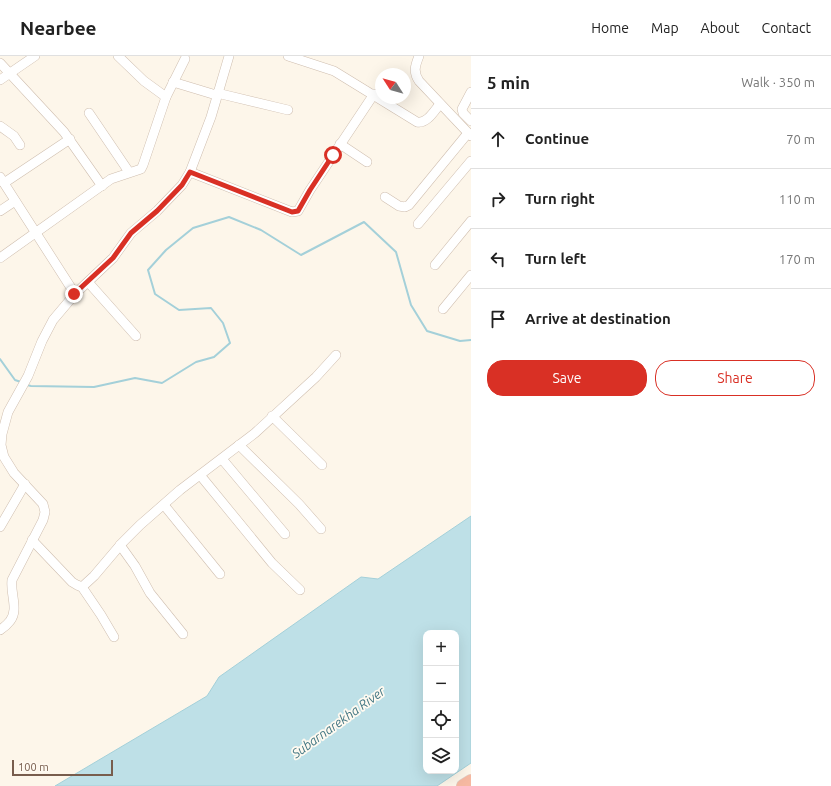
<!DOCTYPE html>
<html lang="en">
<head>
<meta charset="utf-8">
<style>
	:root { --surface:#fff; --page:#f2f2f2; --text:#222; --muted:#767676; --line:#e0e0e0; --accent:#d93025 }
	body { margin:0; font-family:Ubuntu,sans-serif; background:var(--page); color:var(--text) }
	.controls { position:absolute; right:12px; bottom:12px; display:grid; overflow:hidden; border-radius:8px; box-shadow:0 4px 16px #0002 }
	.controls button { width:36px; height:36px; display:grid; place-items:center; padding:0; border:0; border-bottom:1px solid var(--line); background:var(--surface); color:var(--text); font:20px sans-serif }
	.compass { position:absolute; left:375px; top:12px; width:36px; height:36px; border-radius:50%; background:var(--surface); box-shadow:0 4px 16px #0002; rotate:306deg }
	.scale { position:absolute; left:12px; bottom:10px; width:101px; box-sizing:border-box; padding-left:4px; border:2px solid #785d4d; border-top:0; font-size:11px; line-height:14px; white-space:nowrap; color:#785d4d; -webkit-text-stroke:3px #fffaf1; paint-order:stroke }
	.stop { position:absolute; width:12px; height:12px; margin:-9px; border:3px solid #d93025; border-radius:50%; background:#fff }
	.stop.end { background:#d93025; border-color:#fff; box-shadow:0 1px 4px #0008 }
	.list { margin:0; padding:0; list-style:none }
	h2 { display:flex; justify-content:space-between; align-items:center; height:52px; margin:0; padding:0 16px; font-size:17px }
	h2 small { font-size:13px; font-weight:400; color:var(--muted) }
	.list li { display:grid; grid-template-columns:26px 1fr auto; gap:12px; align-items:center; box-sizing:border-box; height:60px; padding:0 16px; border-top:1px solid var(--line) }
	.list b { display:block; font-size:15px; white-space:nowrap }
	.list em { font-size:13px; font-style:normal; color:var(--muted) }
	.actions { display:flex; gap:8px; padding:12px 16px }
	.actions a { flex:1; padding:9px 0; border:1px solid var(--accent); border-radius:16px; text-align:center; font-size:14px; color:var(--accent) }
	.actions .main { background:var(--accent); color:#fff }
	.icon { flex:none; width:22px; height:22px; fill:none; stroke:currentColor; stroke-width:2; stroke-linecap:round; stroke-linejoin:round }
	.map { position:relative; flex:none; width:471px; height:730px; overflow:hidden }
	header { display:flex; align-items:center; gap:24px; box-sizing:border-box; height:56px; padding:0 20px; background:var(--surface); border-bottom:1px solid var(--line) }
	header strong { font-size:19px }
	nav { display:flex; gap:22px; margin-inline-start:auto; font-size:14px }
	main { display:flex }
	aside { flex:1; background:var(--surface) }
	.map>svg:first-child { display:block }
	.water { fill:#bee0e7; stroke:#a4d0d9; fill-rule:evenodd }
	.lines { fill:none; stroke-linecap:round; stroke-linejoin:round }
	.stream { stroke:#a4d0d9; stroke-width:2 }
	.minor-casing { stroke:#cfbeaf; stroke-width:10 }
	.highway-casing { stroke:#dcd5d1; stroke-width:14 }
	.minor { stroke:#fff; stroke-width:9 }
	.highway { stroke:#f6b9a2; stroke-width:13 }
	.route { stroke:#d93025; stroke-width:5 }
	.labels { text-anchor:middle; stroke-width:3.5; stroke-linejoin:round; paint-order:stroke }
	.water-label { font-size:13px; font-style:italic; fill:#437783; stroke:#fffaf1 }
</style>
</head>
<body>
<header>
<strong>Nearbee</strong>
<nav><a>Home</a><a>Map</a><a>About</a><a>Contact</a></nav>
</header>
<main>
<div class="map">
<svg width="471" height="730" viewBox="0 0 471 730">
	<rect width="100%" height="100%" fill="#fdf6ea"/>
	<path class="water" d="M 471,460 L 471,707 L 437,730 L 55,730 L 207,640 L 219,621 L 361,521 L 378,523 ZM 426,577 L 456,577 L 456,715 L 426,715 Z"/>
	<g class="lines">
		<g class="stream">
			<path d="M 0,303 L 15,324 L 21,326"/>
			<path d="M 27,329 L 31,330 L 94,331 L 135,322 L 162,327 L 196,306 L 214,301 L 230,287 L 223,267 L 211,252 L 179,254 L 155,238 L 148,214 L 166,194 L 193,172 L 229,161 L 261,174 L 301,199 L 364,166 L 396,196 L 411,249 L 427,275 L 460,285 L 471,284"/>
		</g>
		<defs>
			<g id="minor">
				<path d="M 118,0 L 144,25 L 166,41"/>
				<path d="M 288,0 L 334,15 L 417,66 C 427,68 434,55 440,48"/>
				<path d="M 419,0 C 415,10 413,16 419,25 L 471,80"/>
				<path d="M 0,7 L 64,76 L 102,130"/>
				<path d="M 0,24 L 35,0"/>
				<path d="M 173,26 L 216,39 L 217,37 L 288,54"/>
				<path d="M 471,36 L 462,53 L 463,57 L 471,65"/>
				<path d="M 89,57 L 129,116"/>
				<path d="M 0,70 L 14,80 L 20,89"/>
				<path d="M 340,88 L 367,106"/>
				<path d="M 190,116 L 292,156 L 298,155 L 310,134 L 374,38"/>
				<path d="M 0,121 L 75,238"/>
				<path d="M 4,127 L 70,83"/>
				<path d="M 385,141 L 399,150 L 405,151 L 409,149 L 468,77"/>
				<path d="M 0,155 L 15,145"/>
				<path d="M 418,168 L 471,105"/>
				<path d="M 0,202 L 111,123 L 141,113 L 143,109 L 166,41 L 185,3"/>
				<path d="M 435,209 L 471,165"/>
				<path d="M 88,226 L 136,280"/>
				<path d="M 443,253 L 471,219"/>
				<path d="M 272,360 L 322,409"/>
				<path d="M 239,389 L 299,448 L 321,473"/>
				<path d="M 222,403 L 285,478"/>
				<path d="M 200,419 L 272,507 L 300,534"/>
				<path d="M 164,449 L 220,518"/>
				<path d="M 0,471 L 25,428"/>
				<path d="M 32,484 L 72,526 L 77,529 L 82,531 L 94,520 L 122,487 L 140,469 L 180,434 L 255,377 L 316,321 L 336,299"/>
				<path d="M 120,489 L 135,510 L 150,537 L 183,578"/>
				<path d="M 82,531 L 101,559 L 114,581"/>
				<path d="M 0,574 C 3,572 7,569 10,565 C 19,554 10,537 12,524 L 43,464 L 45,456 L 43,448 L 14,417 L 4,401 L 1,389 L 2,378 L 8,356 L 28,320 L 42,285 L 53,264 L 75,238 L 113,202 L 131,177 L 157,155 L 182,129 L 190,116 L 211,61 L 229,0"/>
			</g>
			<path id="highway" d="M 463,730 L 471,725"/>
		</defs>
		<use href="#minor" class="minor-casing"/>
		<use href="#highway" class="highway-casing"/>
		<use href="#minor" class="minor"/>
		<use href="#highway" class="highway"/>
	</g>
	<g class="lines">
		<path class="route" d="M 74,238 L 113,202 L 131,177 L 157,155 L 182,129 L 190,116 L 292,156 L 298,155 L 310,134 L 333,99"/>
	</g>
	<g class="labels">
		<g class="water-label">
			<text transform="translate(338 666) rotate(-36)" y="5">Subarnarekha River</text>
		</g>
	</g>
</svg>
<div class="controls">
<button>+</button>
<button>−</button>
<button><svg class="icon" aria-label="locate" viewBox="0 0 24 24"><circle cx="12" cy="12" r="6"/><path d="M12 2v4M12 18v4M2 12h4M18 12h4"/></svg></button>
<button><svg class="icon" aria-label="layers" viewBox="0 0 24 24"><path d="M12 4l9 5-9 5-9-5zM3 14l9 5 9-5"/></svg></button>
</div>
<svg class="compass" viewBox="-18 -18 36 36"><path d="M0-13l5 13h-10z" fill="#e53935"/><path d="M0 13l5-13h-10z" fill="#767676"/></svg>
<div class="scale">100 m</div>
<div class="stop" style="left:333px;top:99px"></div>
<div class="stop end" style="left:74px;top:238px"></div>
</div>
<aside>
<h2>5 min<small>Walk · 350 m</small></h2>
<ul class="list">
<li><svg class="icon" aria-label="ahead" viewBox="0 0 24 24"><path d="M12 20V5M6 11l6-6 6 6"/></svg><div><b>Continue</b></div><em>70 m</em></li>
<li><svg class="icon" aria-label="right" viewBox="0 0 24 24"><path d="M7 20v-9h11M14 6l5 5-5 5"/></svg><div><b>Turn right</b></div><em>110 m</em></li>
<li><svg class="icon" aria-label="left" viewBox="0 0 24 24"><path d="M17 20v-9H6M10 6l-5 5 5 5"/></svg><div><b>Turn left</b></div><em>170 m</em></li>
<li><svg class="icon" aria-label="arrive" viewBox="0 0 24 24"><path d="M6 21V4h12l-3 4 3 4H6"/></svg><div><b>Arrive at destination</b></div></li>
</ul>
<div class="actions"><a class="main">Save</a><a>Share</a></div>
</aside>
</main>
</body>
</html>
